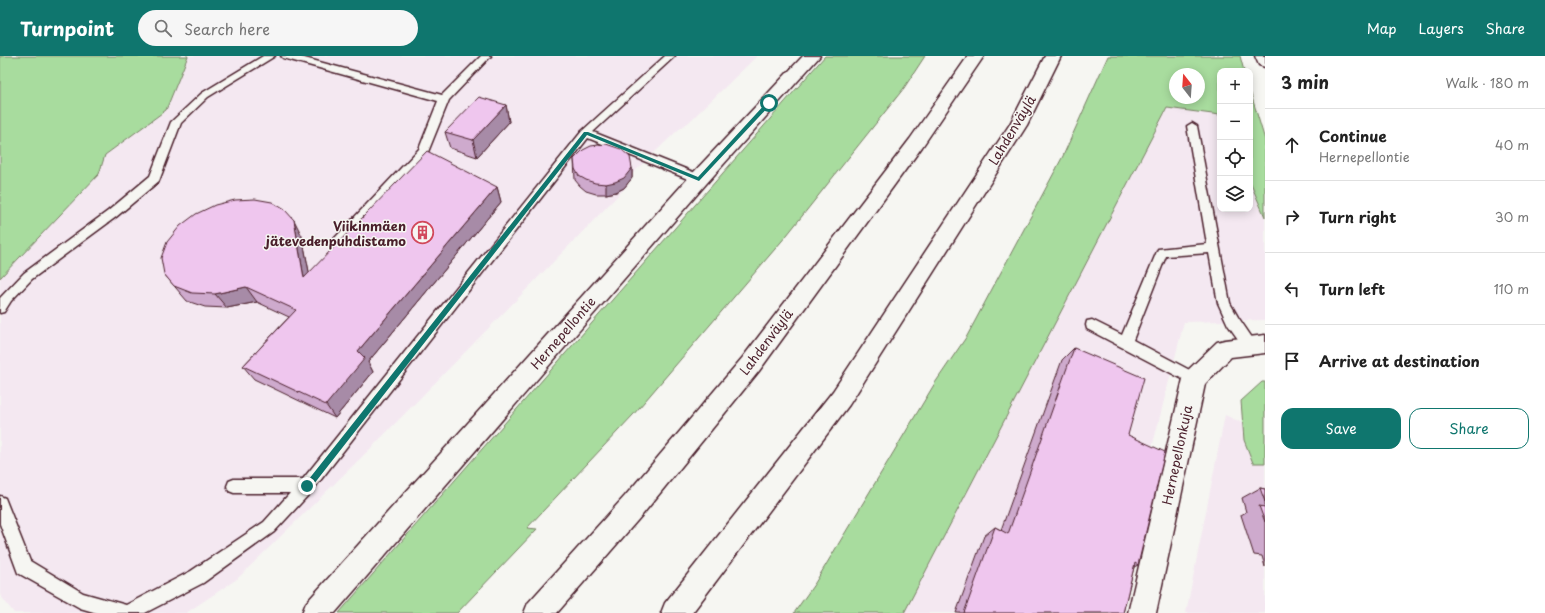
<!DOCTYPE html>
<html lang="en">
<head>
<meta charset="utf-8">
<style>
	:root { --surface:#fff; --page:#f6f6f6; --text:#222; --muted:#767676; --line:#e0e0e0; --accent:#0f766e }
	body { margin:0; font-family:"Playpen Sans",sans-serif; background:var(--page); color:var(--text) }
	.controls { position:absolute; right:12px; top:12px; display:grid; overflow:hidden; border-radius:8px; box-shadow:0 2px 10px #0003 }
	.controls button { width:36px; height:36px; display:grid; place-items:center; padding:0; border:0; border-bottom:1px solid var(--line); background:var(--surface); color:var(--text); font:20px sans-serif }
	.compass { position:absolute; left:1169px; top:12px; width:36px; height:36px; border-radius:50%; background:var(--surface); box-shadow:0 2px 10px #0003; rotate:343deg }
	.stop { position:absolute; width:12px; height:12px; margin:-9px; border:3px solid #0f766e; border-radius:50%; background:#fff }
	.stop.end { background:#0f766e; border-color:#fff; box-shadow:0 1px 4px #0008 }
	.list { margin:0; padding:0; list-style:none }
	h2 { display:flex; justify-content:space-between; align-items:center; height:52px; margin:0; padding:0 16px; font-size:17px }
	h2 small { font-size:13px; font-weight:400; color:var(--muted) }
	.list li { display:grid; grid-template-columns:26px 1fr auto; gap:12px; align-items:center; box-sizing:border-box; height:72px; padding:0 16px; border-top:1px solid var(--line) }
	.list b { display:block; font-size:15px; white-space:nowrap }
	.list p { margin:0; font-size:13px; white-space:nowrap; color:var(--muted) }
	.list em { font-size:13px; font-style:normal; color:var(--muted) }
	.actions { display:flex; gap:8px; padding:12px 16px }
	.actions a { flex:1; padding:9px 0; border:1px solid var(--accent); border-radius:12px; text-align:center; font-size:14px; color:var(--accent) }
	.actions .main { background:var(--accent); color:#fff }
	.icon { flex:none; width:22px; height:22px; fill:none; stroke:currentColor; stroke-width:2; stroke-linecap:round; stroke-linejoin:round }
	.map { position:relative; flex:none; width:1265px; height:557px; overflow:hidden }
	header { display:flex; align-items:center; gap:24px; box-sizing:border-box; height:56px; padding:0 20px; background:var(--accent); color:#fff }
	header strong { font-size:19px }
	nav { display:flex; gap:22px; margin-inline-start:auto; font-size:14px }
	.search { width:280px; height:36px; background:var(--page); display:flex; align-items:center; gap:10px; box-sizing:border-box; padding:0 14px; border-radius:22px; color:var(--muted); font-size:15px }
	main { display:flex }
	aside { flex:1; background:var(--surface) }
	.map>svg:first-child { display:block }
	.built { fill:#f4e8f1 }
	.green { fill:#a8dc9e; stroke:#797e64; fill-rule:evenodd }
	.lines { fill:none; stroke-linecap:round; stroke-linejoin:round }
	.service-casing { stroke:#4a1f2b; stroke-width:3 }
	.minor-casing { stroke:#4a1f2b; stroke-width:3 }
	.tertiary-casing { stroke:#4a1f2b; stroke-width:3 }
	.secondary-casing { stroke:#4a1f2b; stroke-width:3 }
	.motorway-casing { stroke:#4a1f2b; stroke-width:3 }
	.service { fill:#f6f6f2; fill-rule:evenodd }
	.minor { fill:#f6f6f2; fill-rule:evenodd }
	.tertiary { fill:#f6f6f2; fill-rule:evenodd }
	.secondary { fill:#f6f6f2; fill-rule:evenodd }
	.motorway { fill:#f6f6f2; fill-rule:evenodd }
	.wall { fill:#ceaacd; stroke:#4a1f2b }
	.shaded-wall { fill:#a78ba7; stroke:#4a1f2b }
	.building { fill:#efc6ee; stroke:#4a1f2b }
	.route { fill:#0f766e }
	.labels { text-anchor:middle; stroke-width:3; stroke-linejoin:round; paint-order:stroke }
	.street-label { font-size:13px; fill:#4a1f2b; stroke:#f6f6f2 }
	.poi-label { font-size:13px; font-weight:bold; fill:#4a1f2b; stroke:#f6f6f2; text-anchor:end }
</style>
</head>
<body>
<header>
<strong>Turnpoint</strong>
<div class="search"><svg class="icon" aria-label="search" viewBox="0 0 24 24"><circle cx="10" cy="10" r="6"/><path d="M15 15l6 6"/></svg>Search here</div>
<nav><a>Map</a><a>Layers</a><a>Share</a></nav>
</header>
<main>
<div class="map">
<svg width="1265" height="557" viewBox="0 0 1265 557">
	<rect width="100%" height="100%" fill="#f6f6f2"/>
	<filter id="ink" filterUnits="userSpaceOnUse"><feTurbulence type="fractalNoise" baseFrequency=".025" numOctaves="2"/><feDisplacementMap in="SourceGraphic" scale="8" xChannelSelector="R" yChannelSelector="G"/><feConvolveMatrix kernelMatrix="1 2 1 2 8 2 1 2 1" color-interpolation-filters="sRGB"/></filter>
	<g filter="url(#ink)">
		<g class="built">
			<path d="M 188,0 L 757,0 L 689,66 L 678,74 L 633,117 L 628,129 L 523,237 L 372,391 L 237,523 L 186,557 L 14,557 L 0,539 L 0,222 L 99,118 L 105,99 L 166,54 Z"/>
			<path d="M 1167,52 L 1220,59 L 1220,153 L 1250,153 L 1250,126 L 1265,161 L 1265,264 L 1184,266 L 1110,557 L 904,557 Z"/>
			<path d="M 1225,359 L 1265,377 L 1265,557 L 1186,557 Z"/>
		</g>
		<g class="green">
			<path d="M 0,0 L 188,0 L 166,54 L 105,99 L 99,118 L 0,222 Z"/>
			<path d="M 825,0 L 925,0 L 904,32 L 787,179 L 633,359 L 527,472 L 537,473 L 457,557 L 339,557 Z"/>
			<path d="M 1108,0 L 1240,0 L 1244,15 L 1220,15 L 1220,59 L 1167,52 L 904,557 L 794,557 L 815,527 L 935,327 L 967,280 L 1063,100 ZM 1175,18 L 1199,18 L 1199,42 L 1175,42 Z"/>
			<path d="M 1250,35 L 1265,84 L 1265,161 L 1250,126 Z"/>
			<path d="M 1262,326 L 1265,326 L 1265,407 L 1253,407 L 1244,384 L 1241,345 Z"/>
		</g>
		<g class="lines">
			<defs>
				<g id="service">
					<path d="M 263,0 L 275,0 L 208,41 L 181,67 L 159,125 L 116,161 L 32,223 L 11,245 L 4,256 L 0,257 L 0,242 L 24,217 L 108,155 L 150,120 L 171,66 L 202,37 Z"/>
					<path d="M 281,0 L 297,0 L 442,39 L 481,0 L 491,0 L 449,44 L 428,96 L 340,191 L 336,192 L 332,191 L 330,188 L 332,185 L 419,93 L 438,45 L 283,2 Z"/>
					<path d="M 665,0 L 675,0 L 593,76 L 703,120 L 704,123 L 703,126 L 695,126 L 588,82 L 312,435 L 274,476 L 203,527 L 145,557 L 97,557 L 80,552 L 18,517 L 0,468 L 0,440 L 5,442 L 30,505 L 83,537 L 126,549 L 191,515 L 264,466 L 290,437 L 234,437 L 229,435 L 227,430 L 229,425 L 234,423 L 303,423 L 582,75 Z"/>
					<path d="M 1192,67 L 1197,70 L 1230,247 L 1238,261 L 1257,289 L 1255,293 L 1250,294 L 1245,293 L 1228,269 L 1218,247 L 1209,197 L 1166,200 L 1133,284 L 1199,319 L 1201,323 L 1199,327 L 1194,329 L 1087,273 L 1086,269 L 1087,265 L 1092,264 L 1122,279 L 1158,193 L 1207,188 L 1187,70 Z"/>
				</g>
				<path id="minor" d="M 1265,279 L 1265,297 L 1231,301 L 1205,328 L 1156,557 L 1128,557 L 1183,323 L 1186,316 L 1217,286 L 1225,284 Z"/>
				<path id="tertiary" d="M 803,0 L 820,0 L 706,128 L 335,557 L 302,557 L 306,547 L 692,118 Z"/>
				<path id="secondary" d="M 1255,0 L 1265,0 L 1265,11 L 1259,9 Z"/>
				<g id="motorway">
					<path d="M 968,0 L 984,0 L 922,91 L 759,315 L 643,458 L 557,557 L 524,557 L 528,547 L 625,440 L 743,301 L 910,83 Z"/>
					<path d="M 1045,0 L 1061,0 L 1027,69 L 849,349 L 692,557 L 661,557 L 665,547 L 833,335 L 1010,68 Z"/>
				</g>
			</defs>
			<use href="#service" class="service-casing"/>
			<use href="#minor" class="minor-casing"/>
			<use href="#tertiary" class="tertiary-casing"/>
			<use href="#secondary" class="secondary-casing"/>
			<use href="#motorway" class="motorway-casing"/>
			<use href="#service" class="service"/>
			<use href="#minor" class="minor"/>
			<use href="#tertiary" class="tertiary"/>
			<use href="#secondary" class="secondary"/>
			<use href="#motorway" class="motorway"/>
		</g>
		<g class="wall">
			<path d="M 506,49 L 509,66 L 477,101 L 450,92 L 445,76 Z"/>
			<path d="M 574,103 L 632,112 L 632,122 L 624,132 L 616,136 L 606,138 L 596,138 L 586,135 L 580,130 L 575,124 Z"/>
			<path d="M 497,131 L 501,146 L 368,306 L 373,316 L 335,362 L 254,323 L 243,310 L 289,261 L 257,246 L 227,252 L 205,251 L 187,245 L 164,218 L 302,180 L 309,216 Z"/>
			<path d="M 1074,292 L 1128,379 L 1138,509 L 1134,511 L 1123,557 L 956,557 L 984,480 L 995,471 L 1001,474 L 1062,304 Z"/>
			<path d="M 1260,432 L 1265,433 L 1265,511 L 1262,500 L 1254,499 L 1241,459 L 1246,456 L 1242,442 Z"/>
		</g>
		<g class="shaded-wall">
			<path d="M 506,49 L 509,66 L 477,101 L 473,84 Z"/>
			<path d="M 632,112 L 632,122 L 624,132 L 616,136 L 606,138 L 606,128 Z"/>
			<path d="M 497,131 L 501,146 L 368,306 L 373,316 L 335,362 L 326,349 L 358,295 Z"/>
			<path d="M 294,164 L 302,180 L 313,236 L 304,222 Z"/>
			<path d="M 246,231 L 257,246 L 227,252 L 215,238 Z"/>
		</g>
		<g class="building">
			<path d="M 479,41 L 506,49 L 473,84 L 445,76 Z"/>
			<path d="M 606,88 L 621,93 L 630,101 L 632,112 L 624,122 L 615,126 L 606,128 L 595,127 L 586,124 L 579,120 L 575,113 L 574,103 L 583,94 L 591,90 Z"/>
			<path d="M 427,95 L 497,131 L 358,295 L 365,302 L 326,349 L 243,310 L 296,254 L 246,231 L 215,238 L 192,237 L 174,230 L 164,218 L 161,202 L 167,186 L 180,170 L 196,158 L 215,149 L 235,144 L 255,143 L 272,146 L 285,154 L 294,164 L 304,222 Z"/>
			<path d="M 1074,292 L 1144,322 L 1128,379 L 1165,396 L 1138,509 L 1135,507 L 1123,557 L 964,557 L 995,471 L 1008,478 Z"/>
			<path d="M 1260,432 L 1265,433 L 1265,446 Z"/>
			<path d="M 1259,450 L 1265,451 L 1265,466 Z"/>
		</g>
	</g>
	<path class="route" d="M 767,46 L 772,47 L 699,125 L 587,79 L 310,433 L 305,433 L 305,428 L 584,76 L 588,76 L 698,121 Z"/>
	<defs>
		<symbol id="building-ring" viewBox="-11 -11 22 22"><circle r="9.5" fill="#f6f6f2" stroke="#d1495b" stroke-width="1.5"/><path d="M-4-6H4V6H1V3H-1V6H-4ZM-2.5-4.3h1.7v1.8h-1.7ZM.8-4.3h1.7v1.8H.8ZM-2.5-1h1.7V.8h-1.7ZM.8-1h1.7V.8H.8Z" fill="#d1495b"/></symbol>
	</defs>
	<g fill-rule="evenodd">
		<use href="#building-ring" x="410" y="164" width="25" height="25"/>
	</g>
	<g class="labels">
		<g class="street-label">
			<text transform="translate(1012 74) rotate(-59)" y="5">Lahdenväylä</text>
			<text transform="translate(563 277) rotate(-49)" y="5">Hernepellontie</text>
			<text transform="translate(766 286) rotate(-53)" y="5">Lahdenväylä</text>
			<text transform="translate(1177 399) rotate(-78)" y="5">Hernepellonkuja</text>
		</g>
		<g class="poi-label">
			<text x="406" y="175">Viikinmäen<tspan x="406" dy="15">jätevedenpuhdistamo</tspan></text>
		</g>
	</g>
</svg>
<div class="controls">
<button>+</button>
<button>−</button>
<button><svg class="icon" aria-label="locate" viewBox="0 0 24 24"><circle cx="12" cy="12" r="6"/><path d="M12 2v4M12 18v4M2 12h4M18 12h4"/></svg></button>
<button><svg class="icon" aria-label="layers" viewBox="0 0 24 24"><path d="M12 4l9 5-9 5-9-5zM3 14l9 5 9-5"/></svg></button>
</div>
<svg class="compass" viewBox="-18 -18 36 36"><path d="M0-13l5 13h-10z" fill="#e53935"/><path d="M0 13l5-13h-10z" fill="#767676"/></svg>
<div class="stop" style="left:769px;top:47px"></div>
<div class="stop end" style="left:307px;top:430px"></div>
</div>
<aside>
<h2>3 min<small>Walk · 180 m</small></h2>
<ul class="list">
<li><svg class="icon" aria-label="ahead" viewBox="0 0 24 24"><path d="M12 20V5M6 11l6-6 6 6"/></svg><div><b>Continue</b><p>Hernepellontie</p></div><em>40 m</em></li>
<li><svg class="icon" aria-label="right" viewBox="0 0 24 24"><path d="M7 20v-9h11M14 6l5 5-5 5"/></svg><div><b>Turn right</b></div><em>30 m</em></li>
<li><svg class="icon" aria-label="left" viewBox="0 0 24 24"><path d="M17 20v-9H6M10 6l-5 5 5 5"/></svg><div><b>Turn left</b></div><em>110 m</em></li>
<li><svg class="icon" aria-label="arrive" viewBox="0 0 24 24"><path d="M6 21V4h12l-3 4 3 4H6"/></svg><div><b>Arrive at destination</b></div></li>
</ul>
<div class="actions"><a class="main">Save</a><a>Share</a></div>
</aside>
</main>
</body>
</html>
